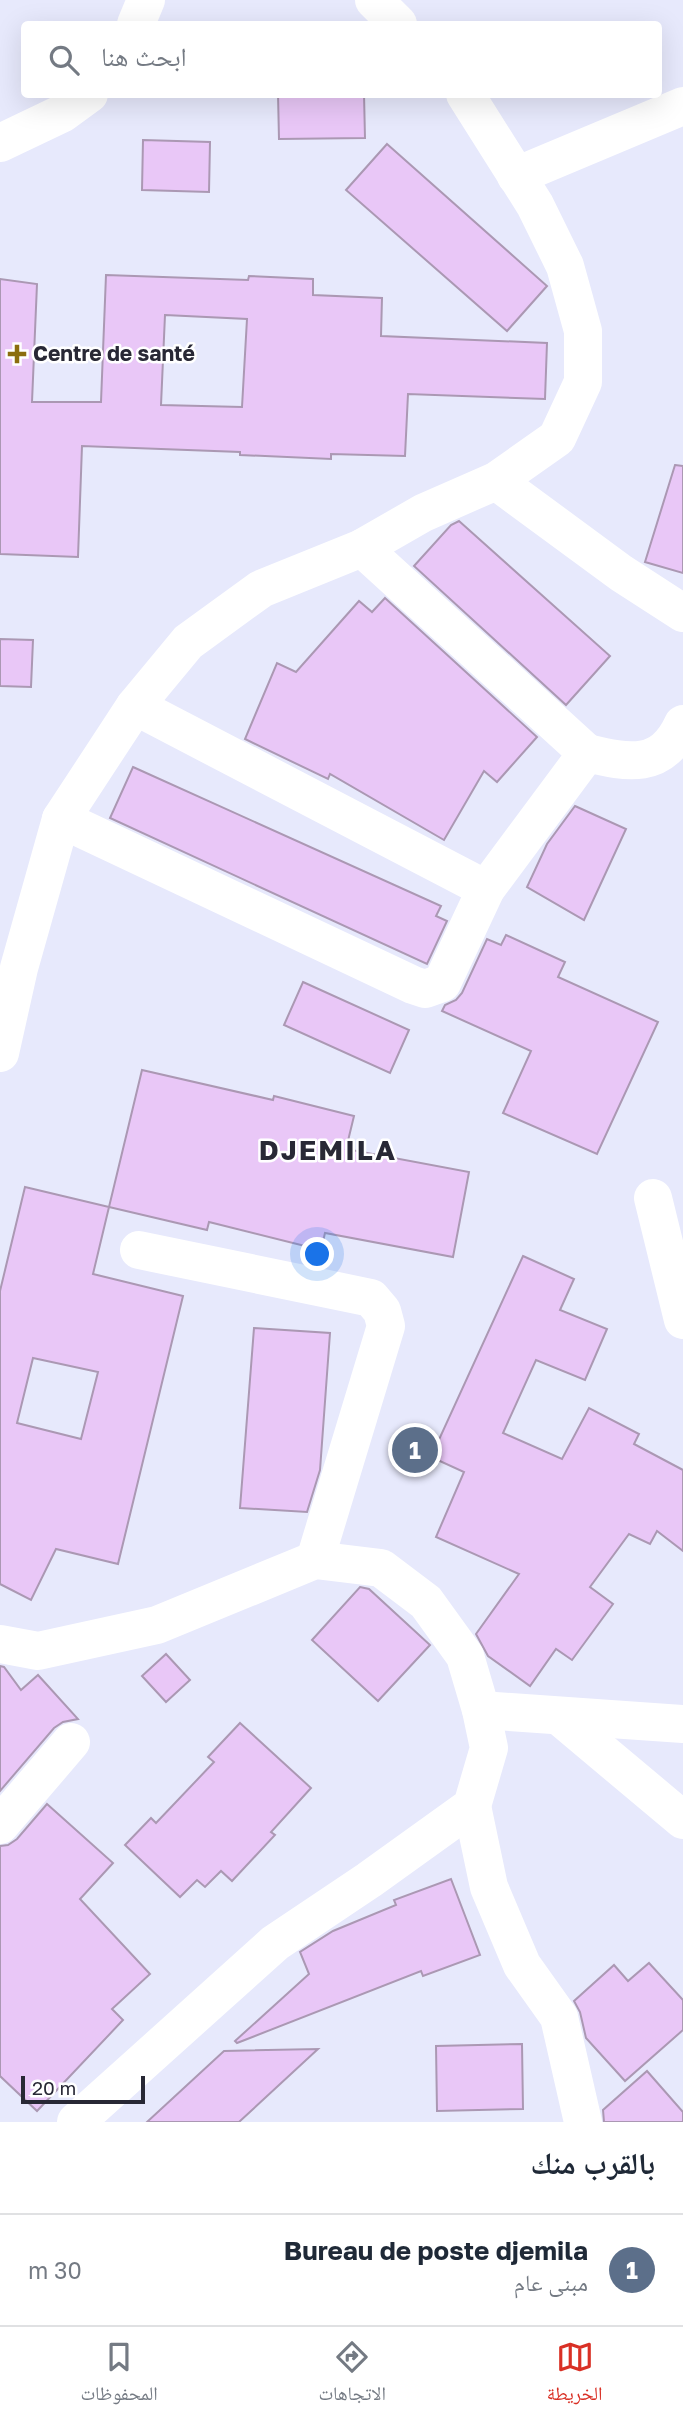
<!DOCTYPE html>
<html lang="ar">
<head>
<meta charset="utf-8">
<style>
	:root { --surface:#fff; --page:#f2f2f3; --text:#1f2937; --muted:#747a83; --line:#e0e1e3; --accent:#d93025 }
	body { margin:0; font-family:"Golos Text","Noto Naskh Arabic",sans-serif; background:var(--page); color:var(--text); direction:rtl }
	.scale { position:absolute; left:21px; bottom:18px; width:124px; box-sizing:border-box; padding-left:7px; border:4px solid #282835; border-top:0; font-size:19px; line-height:24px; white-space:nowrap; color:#282835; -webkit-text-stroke:5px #fff; paint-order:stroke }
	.you { position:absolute; left:318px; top:1255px; width:24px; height:24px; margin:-18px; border:5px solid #fff; border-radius:50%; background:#1a73e8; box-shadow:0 0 0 10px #1a73e833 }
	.badge { display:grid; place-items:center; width:46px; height:46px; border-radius:50%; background:var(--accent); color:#fff; font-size:23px; font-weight:700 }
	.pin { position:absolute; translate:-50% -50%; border:4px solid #fff; box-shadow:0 2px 7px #0006 }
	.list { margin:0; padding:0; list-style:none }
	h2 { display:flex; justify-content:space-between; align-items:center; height:91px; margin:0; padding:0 28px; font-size:30px }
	h2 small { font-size:23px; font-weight:400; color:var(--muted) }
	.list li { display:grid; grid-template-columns:46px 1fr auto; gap:21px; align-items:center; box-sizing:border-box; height:112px; padding:0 28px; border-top:2px solid var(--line) }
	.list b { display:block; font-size:26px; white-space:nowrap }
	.list p { margin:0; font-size:23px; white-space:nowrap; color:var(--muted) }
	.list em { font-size:23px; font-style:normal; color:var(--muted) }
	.icon { flex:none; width:38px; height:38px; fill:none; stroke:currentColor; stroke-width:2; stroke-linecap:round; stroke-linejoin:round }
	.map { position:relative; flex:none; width:683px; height:2122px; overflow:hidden; direction:ltr }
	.search { position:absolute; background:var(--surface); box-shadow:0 7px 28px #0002; left:21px; right:21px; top:21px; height:77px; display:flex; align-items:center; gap:18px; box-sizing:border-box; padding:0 24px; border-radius:7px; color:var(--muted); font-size:26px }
	.sheet { height:203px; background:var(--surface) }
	nav { display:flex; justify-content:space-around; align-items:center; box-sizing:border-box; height:98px; border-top:2px solid var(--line); background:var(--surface); font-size:19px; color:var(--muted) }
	nav a { display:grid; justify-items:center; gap:4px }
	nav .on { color:var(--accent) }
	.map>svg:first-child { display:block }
	.building { fill:#e9c7f7; stroke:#ab98b3; stroke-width:2; fill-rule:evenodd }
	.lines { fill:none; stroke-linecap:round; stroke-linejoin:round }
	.minor { stroke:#fff; stroke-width:38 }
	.poi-dot { fill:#8b6d0e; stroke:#fff; stroke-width:2.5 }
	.labels { text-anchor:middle; stroke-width:5; stroke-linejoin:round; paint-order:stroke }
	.poi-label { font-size:21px; font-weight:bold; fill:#282835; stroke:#fff; text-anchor:start }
	.district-label { font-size:28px; font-weight:bold; letter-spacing:2px; fill:#282835; stroke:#fff }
</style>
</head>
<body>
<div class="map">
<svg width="683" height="2122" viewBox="0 0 683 2122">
	<rect width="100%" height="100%" fill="#e7e9fc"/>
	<g class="building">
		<path d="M 278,94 L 364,94 L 365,138 L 279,139 Z"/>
		<path d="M 143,140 L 210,142 L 209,192 L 142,190 Z"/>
		<path d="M 387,144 L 547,286 L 507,331 L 346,190 Z"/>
		<path d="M 106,275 L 248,280 L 249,276 L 313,279 L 313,295 L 382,298 L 381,336 L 547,343 L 545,399 L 408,394 L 405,456 L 331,454 L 331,459 L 240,455 L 240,452 L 82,446 L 78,557 L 0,554 L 0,279 L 37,284 L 32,402 L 101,402 ZM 165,315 L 247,319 L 242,407 L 161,405 Z"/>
		<path d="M 675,465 L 683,466 L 683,573 L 645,562 Z"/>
		<path d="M 459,521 L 610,656 L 566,705 L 414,566 L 451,525 Z"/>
		<path d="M 385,598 L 537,737 L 497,782 L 484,771 L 444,840 L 330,774 L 328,779 L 245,739 L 277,663 L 296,672 L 359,601 L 372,612 Z"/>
		<path d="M 0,639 L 33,640 L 31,687 L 0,686 Z"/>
		<path d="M 133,767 L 441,906 L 436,916 L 447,921 L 427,964 L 110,818 Z"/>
		<path d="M 575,806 L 626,829 L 584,920 L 527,887 L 547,844 Z"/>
		<path d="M 506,935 L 565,962 L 558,977 L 658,1022 L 597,1154 L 503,1113 L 531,1051 L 442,1011 L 445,1005 L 456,1000 L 462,993 L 487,939 L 501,945 Z"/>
		<path d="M 303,982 L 409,1030 L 390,1073 L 284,1025 Z"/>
		<path d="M 142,1070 L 273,1100 L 274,1096 L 354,1116 L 346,1149 L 469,1172 L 453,1257 L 325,1233 L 321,1250 L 209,1222 L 207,1230 L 109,1207 Z"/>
		<path d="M 25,1187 L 109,1207 L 93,1274 L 183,1296 L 118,1564 L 56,1549 L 31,1600 L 0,1584 L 0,1291 ZM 33,1358 L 98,1372 L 81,1439 L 17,1423 Z"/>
		<path d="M 523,1256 L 574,1279 L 560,1310 L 607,1329 L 585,1380 L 536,1360 L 503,1433 L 562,1459 L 589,1408 L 639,1434 L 634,1444 L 683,1470 L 683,1551 L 657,1531 L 650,1544 L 629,1534 L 590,1587 L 613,1604 L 572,1660 L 556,1649 L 530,1686 L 488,1656 L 476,1634 L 519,1574 L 436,1537 L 464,1472 L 431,1457 Z"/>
		<path d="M 254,1328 L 330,1333 L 320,1470 L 307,1512 L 240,1508 Z"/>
		<path d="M 360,1587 L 369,1589 L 430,1645 L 378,1701 L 312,1640 Z"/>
		<path d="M 166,1654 L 190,1680 L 166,1702 L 142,1676 Z"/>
		<path d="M 0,1666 L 4,1667 L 21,1690 L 38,1675 L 78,1719 L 63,1722 L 54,1728 L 0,1791 Z"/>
		<path d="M 240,1723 L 311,1788 L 271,1832 L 275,1835 L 232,1881 L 221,1871 L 205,1887 L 197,1880 L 180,1897 L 125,1845 L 151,1818 L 156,1823 L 214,1762 L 208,1757 Z"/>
		<path d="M 47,1804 L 113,1863 L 80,1899 L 150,1974 L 112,2009 L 123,2020 L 37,2111 L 0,2076 L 0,1846 L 8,1845 L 17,1839 Z"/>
		<path d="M 451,1879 L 480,1955 L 423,1976 L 421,1971 L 237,2043 L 235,2041 L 309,1974 L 300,1952 L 333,1931 L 396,1905 L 394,1900 Z"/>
		<path d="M 649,1963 L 683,2000 L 683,2030 L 625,2081 L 586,2038 L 580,2012 L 574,2001 L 614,1965 L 628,1981 Z"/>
		<path d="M 522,2044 L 523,2109 L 437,2111 L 436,2046 Z"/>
		<path d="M 318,2049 L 239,2122 L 147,2122 L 224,2051 Z"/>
		<path d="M 647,2071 L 683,2112 L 683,2122 L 604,2122 L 603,2110 Z"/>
	</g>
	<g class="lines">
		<g class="minor">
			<path d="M 374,0 L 398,24"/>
			<path d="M 136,24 L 146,0"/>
			<path d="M 0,143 L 63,113 L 89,94"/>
			<path d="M 516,176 L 683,106"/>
			<path d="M 496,481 L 621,573 L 683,613"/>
			<path d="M 135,706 L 486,889"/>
			<path d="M 587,753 C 628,763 662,770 683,724"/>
			<path d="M 61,819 L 413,985 L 425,989 L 442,983 L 486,889 L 587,753 L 362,548"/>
			<path d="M 0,1053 L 19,968 L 61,819 L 135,706 L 188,642 L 261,589 L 362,548 L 423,513 L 496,481 L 557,438 L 583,382 L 583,331 L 565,266 L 535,205 L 465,94"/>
			<path d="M 653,1198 L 683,1320"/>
			<path d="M 139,1250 L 371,1298 L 382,1311 L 386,1326 L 315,1560"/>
			<path d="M 0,1644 L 38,1651 L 157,1625 L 315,1560 L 381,1568 L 426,1602 L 465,1656 L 481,1710 L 489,1748 L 472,1806 L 369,1880 L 275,1943 L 76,2122"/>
			<path d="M 481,1710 L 683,1724"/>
			<path d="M 559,1716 L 683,1820"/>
			<path d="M 472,1806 L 489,1887 L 522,1965 L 559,2017 L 583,2122"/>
			<path d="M 0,1825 L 71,1742"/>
		</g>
	</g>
	<path class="poi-dot" d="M13.5 343.5h7v7h7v7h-7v7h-7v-7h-7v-7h7z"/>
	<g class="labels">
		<g class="poi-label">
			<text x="33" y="361">Centre de santé</text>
		</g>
		<g class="district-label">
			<text x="328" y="1160">DJEMILA</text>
		</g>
	</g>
</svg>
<div class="scale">20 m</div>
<div class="you"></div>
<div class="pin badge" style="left:415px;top:1450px;background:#5c6f8a">1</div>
<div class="search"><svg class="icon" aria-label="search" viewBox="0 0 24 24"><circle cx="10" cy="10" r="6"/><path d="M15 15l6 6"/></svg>ابحث هنا</div>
</div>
<section class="sheet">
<h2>بالقرب منك<small></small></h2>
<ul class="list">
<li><span class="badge" style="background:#5c6f8a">1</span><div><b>Bureau de poste djemila</b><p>مبنى عام</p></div><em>30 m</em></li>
</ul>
</section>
<nav>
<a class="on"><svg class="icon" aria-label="map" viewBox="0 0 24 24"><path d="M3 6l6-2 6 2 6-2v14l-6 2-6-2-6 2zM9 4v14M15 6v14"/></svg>الخريطة</a>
<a><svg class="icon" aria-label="directions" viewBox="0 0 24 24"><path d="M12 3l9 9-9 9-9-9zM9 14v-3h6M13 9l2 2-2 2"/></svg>الاتجاهات</a>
<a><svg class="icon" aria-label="saved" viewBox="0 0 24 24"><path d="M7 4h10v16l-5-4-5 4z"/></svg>المحفوظات</a>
</nav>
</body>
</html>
